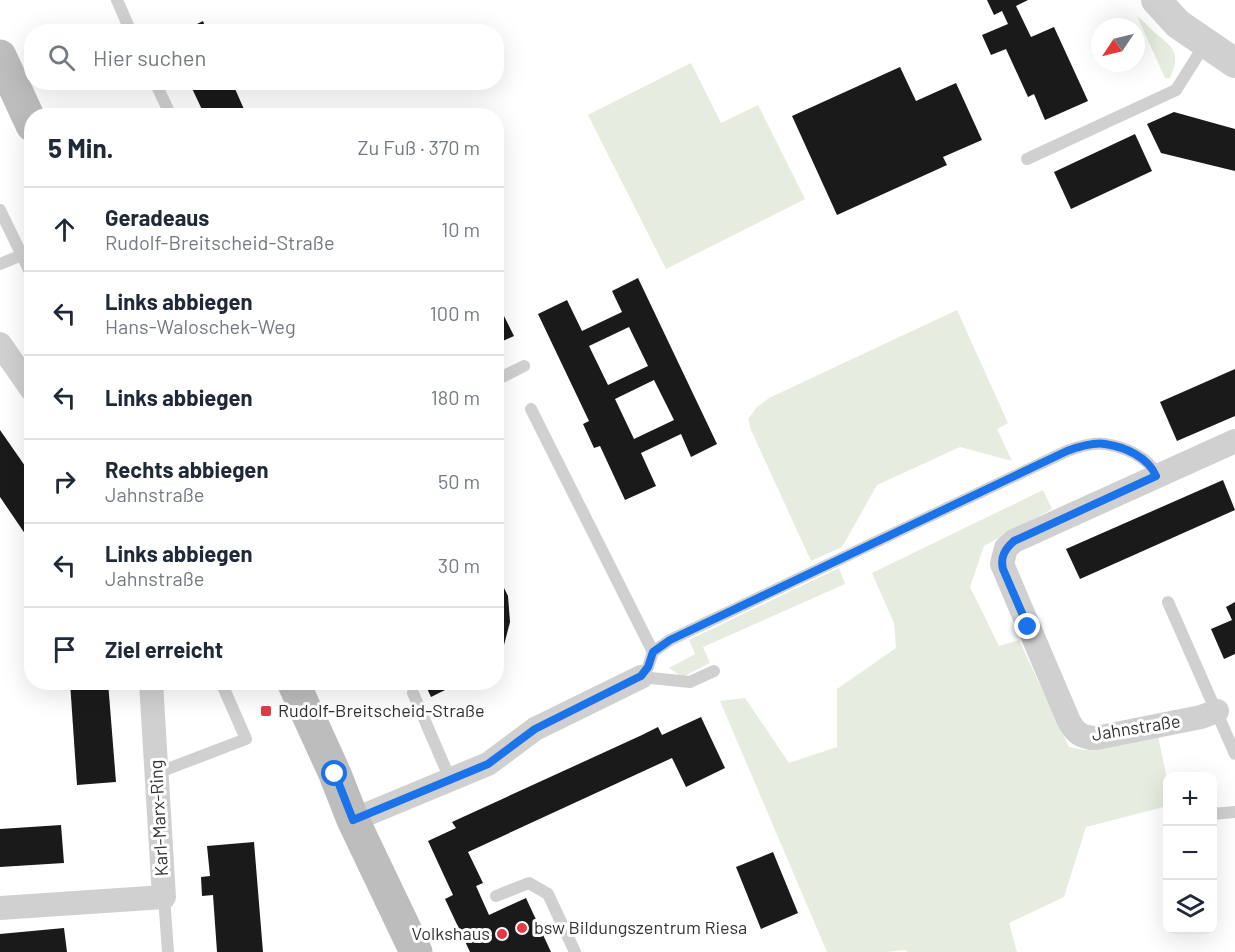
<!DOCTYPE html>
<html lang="de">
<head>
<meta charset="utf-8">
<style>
	:root { --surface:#fff; --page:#f6f6f7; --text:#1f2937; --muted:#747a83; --line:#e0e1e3 }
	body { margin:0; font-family:Barlow,sans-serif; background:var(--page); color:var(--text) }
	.controls { position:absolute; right:18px; bottom:18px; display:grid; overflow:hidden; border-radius:12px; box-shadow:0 6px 24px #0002 }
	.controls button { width:54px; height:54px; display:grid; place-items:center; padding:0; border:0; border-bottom:2px solid var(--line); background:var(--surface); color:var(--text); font:30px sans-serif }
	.compass { position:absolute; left:1091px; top:18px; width:54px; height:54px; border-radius:50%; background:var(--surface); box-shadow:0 6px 24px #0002; rotate:235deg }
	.stop { position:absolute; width:18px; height:18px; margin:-14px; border:4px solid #1a73e8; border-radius:50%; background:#fff }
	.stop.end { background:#1a73e8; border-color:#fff; box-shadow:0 2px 6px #0008 }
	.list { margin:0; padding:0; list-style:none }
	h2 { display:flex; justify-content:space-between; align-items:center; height:78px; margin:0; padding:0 24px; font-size:26px }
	h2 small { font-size:20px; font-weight:400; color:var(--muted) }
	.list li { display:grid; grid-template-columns:39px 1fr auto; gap:18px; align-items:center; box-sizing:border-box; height:84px; padding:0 24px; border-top:2px solid var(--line) }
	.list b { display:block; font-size:22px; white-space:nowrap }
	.list p { margin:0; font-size:20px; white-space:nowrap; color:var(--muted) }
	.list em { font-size:20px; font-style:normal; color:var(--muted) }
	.icon { flex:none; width:33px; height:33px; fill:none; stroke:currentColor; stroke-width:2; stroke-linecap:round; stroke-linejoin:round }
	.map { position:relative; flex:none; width:1235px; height:952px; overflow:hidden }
	.search { position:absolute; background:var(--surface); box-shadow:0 6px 24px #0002; left:24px; top:24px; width:480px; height:66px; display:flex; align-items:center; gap:15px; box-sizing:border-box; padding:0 21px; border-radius:24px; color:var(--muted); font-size:22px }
	.panel { position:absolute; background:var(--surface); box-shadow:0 6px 24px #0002; left:24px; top:108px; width:480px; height:582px; border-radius:24px }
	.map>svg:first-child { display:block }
	.green { fill:#e6ecdf }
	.building { fill:#1a1a1a; fill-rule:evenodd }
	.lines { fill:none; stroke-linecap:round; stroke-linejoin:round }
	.service { stroke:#d0d0d0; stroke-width:12 }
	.minor { stroke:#d0d0d0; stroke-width:24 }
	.tertiary { stroke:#d0d0d0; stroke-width:30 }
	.secondary { stroke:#bdbdbd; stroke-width:33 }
	.route { stroke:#1a73e8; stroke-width:8 }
	.poi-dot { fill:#e63946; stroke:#fff; stroke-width:2 }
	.labels { text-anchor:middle; stroke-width:6; stroke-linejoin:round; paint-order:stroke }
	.poi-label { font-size:18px; fill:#333; stroke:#fff; text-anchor:start }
	.street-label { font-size:18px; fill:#333; stroke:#fff }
</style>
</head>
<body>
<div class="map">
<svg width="1235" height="952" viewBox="0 0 1235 952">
	<rect width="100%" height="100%" fill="#fff"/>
	<g class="green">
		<path d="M 1137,16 C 1143,21 1149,27 1155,33 C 1174,48 1181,53 1170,78 L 1165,78 Z"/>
		<path d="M 691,63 L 721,123 L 758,105 L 805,199 L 666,269 L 588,115 Z"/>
		<path d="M 957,310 L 1008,423 L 997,429 L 1012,461 L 960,447 L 877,485 L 842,547 L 811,561 L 751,430 L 748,419 L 757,407 L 769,398 Z"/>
		<path d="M 1043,490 L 1052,509 L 984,546 L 970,587 L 999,646 L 1019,640 L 1069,747 L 1085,750 L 1158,736 L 1167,779 L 1167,806 L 1086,827 L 1064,897 L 1009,923 L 1017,952 L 907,952 L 906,950 L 887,952 L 827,952 L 720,701 L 745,698 L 789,763 L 837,747 L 837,689 L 896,648 L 894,623 L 872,573 Z"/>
		<path d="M 839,568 L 845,584 L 703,647 L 710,663 L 682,677 L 669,668 L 695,654 L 689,640 Z"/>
	</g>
	<g class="building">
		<path d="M 987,0 L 1028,0 L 1016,6 L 1031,37 L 1054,27 L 1088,101 L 1045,120 L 1034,94 L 1028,97 L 1006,49 L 991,55 L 982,35 L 1008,24 L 1002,11 L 994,15 Z"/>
		<path d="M 203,21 L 207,32 L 181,32 Z"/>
		<path d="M 900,67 L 916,101 L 956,83 L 982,140 L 943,157 L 947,165 L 837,215 L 792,116 Z"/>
		<path d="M 189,82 L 232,82 L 247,116 L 205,116 Z"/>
		<path d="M 1174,112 L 1235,129 L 1235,171 L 1161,153 L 1147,124 Z"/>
		<path d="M 1135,134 L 1152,171 L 1071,209 L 1054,172 Z"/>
		<path d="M 638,278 L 717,444 L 691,457 L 681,434 L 641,453 L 656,486 L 625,500 L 600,446 L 594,448 L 583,424 L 589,421 L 538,314 L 567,300 L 582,331 L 622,312 L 612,291 ZM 629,327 L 648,366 L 608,385 L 589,346 ZM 654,380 L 674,420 L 634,439 L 615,399 Z"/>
		<path d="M 496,300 L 514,336 L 496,344 Z"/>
		<path d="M 1235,369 L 1235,416 L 1177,441 L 1160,402 Z"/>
		<path d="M 0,430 L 32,476 L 32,544 L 0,497 Z"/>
		<path d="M 1223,480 L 1235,510 L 1080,579 L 1066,549 Z"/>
		<path d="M 496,572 L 508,596 L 510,622 L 504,645 L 496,656 Z"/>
		<path d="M 1235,602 L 1235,654 L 1224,659 L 1211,629 L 1232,620 L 1226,607 Z"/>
		<path d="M 70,682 L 108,682 L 116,782 L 77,785 Z"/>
		<path d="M 424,682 L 461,682 L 431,697 Z"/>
		<path d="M 701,717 L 725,768 L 686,787 L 672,758 L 468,852 L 483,883 L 476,886 L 489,915 L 526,898 L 551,952 L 470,952 L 445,899 L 453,895 L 428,841 L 456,828 L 452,822 L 642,735 L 658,727 L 662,735 Z"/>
		<path d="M 61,825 L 64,863 L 0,867 L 0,829 Z"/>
		<path d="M 254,842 L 263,952 L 217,952 L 213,895 L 202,896 L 201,877 L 210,876 L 207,846 Z"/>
		<path d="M 773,852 L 798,913 L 761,929 L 736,867 Z"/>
		<path d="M 64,928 L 67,952 L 0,952 L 0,934 Z"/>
	</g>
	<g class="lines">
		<g class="service">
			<path d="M 117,0 L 131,32"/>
			<path d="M 155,82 L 171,116"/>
			<path d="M 1027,159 L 1176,90 L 1205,44"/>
			<path d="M 0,210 L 32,276"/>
			<path d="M 0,264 L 22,255"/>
			<path d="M 496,380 L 524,366"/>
			<path d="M 531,409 L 653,652"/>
			<path d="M 1168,602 L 1235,754"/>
			<path d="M 714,671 L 690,682 L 641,677 L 648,667 L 653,652 L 670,640 L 1067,451 C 1078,447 1093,442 1105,444 C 1125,447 1148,457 1157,475"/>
			<path d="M 413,693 L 450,779"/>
			<path d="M 157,773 L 246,739 L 221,682"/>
			<path d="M 1212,814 L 1235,812"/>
			<path d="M 496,896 L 529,883 L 548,894 L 575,952"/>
			<path d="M 164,897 L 168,952"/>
		</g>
		<g class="minor">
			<path d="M 0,344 L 32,390"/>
			<path d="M 1217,711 L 1201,717 L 1096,738 C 1081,738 1074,732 1068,719 L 1002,564 L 1006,548 L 1014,541 L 1235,441"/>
			<path d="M 353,820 L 488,764 L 535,729 L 641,677"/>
			<path d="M 0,908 L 164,897 L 151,682"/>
		</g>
		<path class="tertiary" d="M 1156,0 L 1178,24 L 1235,63"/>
		<g class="secondary">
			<path d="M 0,56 L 32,125"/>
			<path d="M 293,682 L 335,774 L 353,820 L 416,952"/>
		</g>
	</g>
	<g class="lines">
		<path class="route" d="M 335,774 L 353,820 L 488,764 L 535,729 L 641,676 L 648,667 L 653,652 L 670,640 L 1067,451 C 1078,447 1093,442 1105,444 C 1125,447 1148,457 1156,476 L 1014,541 C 1005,549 1000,557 1003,569 L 1028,627"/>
	</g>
	<g class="poi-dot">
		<rect x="260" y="705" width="12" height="12" rx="3"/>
		<circle cx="522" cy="928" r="6"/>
		<circle cx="502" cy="934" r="6"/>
	</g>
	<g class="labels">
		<g class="poi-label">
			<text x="278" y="717">Rudolf-Breitscheid-Straße</text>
			<text x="534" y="934">bsw Bildungszentrum Riesa</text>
			<text x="490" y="940" text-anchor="end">Volkshaus</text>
		</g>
		<g class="street-label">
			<text transform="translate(1136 728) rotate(-9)" y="6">Jahnstraße</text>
			<text transform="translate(159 818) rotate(-93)" y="6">Karl-Marx-Ring</text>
		</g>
	</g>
</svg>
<div class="controls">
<button>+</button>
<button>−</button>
<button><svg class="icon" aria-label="layers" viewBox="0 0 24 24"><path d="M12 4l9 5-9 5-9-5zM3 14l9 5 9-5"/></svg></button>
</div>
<svg class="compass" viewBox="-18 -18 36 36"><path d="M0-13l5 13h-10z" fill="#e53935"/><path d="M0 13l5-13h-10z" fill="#747a83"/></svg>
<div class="stop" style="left:335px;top:774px"></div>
<div class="stop end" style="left:1028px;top:627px"></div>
<div class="search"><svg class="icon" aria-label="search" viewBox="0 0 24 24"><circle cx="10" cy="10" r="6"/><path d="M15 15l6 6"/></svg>Hier suchen</div>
<section class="panel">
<h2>5 Min.<small>Zu Fuß · 370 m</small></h2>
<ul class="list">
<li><svg class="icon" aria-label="ahead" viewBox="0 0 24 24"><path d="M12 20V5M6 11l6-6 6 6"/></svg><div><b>Geradeaus</b><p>Rudolf-Breitscheid-Straße</p></div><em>10 m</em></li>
<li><svg class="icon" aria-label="left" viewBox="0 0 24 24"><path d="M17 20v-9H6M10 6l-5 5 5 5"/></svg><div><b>Links abbiegen</b><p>Hans-Waloschek-Weg</p></div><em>100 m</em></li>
<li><svg class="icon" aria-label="left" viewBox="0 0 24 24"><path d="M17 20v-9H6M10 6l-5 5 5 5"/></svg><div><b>Links abbiegen</b></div><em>180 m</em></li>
<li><svg class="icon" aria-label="right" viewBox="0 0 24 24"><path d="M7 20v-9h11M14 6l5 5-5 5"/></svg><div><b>Rechts abbiegen</b><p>Jahnstraße</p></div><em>50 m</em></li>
<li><svg class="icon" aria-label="left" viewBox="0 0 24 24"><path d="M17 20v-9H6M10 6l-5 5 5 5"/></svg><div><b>Links abbiegen</b><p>Jahnstraße</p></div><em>30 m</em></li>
<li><svg class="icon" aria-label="arrive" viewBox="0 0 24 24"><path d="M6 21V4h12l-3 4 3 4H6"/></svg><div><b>Ziel erreicht</b></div></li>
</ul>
</section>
</div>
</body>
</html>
